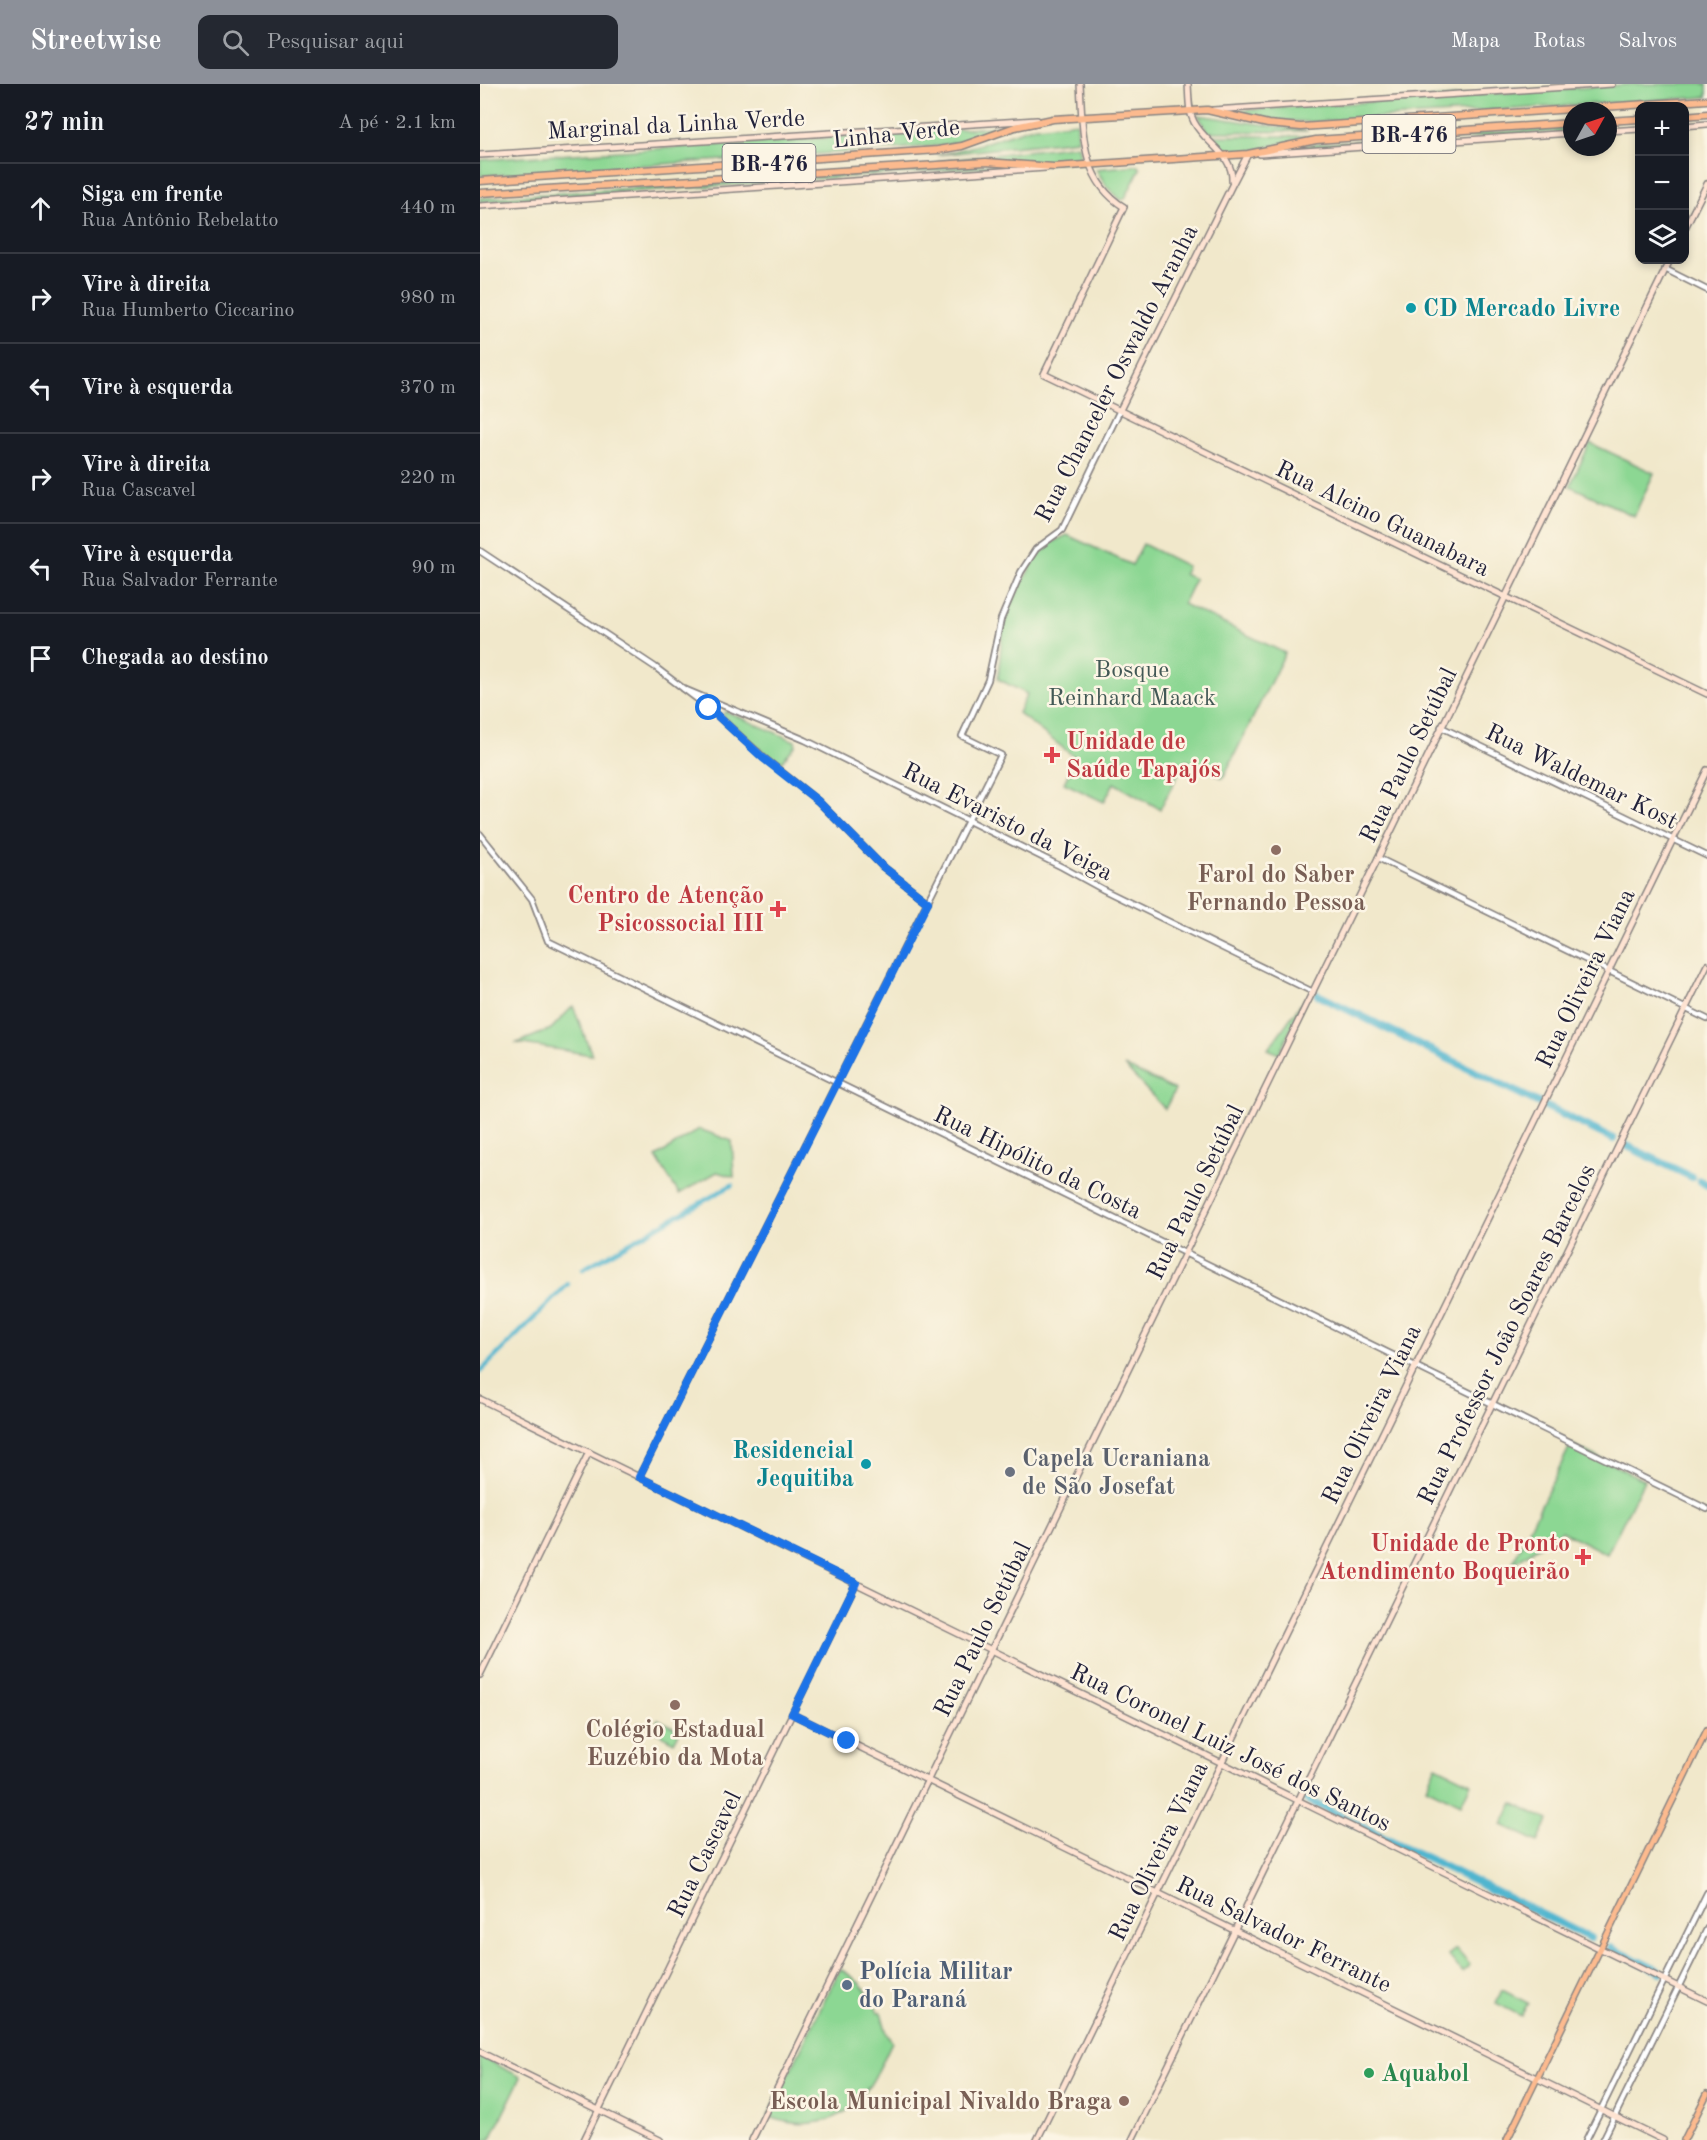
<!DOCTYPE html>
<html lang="pt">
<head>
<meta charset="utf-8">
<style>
	:root { --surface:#171b24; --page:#242831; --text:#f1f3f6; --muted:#9ea1a6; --line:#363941; --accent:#8c9099 }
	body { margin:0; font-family:"Old Standard TT",serif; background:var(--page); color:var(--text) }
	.controls { position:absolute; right:18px; top:18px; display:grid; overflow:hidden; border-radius:12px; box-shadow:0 3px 9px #0003 }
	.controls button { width:54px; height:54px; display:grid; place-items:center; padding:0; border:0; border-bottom:2px solid var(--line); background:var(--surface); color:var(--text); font:30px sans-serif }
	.compass { position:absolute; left:1083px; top:18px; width:54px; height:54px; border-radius:50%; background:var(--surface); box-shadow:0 3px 9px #0003; rotate:50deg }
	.stop { position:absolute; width:18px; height:18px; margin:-14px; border:4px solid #1a73e8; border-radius:50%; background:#fff }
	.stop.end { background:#1a73e8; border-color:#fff; box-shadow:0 2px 6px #0008 }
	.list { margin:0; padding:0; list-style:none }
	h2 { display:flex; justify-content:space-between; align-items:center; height:78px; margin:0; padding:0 24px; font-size:26px }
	h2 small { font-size:20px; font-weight:400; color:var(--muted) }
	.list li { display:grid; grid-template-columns:39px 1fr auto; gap:18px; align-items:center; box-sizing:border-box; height:90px; padding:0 24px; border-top:2px solid var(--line) }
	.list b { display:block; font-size:22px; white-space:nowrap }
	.list p { margin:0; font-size:20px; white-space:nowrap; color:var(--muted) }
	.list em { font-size:20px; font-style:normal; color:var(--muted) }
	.icon { flex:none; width:33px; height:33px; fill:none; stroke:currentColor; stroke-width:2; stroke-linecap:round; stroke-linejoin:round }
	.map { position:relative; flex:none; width:1227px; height:2056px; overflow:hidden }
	header { display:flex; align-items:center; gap:36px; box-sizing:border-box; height:84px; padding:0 30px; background:var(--accent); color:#fff }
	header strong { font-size:28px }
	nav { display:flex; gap:33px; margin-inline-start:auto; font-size:21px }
	.search { width:420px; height:54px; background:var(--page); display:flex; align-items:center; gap:15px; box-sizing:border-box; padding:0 21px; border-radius:12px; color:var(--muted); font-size:22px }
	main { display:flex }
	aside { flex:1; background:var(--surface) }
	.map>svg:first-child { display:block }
	.green { fill:#8cd793; stroke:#577c67; stroke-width:1.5 }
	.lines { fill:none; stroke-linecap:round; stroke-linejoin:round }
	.canal { stroke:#50b5cf; stroke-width:4.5 }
	.river { stroke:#50b5cf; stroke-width:8 }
	.tertiary-casing { stroke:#8a8583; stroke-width:8 }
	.secondary-casing { stroke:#8a8583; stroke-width:8 }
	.primary-casing { stroke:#8a8583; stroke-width:8 }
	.trunk-casing { stroke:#8a8583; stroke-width:9 }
	.tertiary { stroke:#fff; stroke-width:4.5 }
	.secondary { stroke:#fee3d2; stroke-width:5 }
	.primary { stroke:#fcba8e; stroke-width:5 }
	.trunk { stroke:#fcba8e; stroke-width:6 }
	.route { stroke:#1a73e8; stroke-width:8 }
	.culture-dot { fill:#0f9aa8; stroke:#fcf5e5; stroke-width:2 }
	.health-dot { fill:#e0444e; stroke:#fcf5e5; stroke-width:2 }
	.education-dot { fill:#8d6e63; stroke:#fcf5e5; stroke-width:2 }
	.worship-dot { fill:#6b7280; stroke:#fcf5e5; stroke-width:2 }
	.service-dot { fill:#5c6f8a; stroke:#fcf5e5; stroke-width:2 }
	.leisure-dot { fill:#2e9e5b; stroke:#fcf5e5; stroke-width:2 }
	.labels { text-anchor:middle; stroke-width:5; stroke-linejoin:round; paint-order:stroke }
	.shield { fill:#fcf5e5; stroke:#63616e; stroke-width:1.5 }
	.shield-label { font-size:22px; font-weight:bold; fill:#22223b }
	.street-label { font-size:24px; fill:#22223b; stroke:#fcf5e5 }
	.culture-label { font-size:24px; font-weight:bold; fill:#0d838f; stroke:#fcf5e5; text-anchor:start }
	.park-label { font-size:24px; fill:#425855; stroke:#fcf5e5 }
	.health-label { font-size:24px; font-weight:bold; fill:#be3a42; stroke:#fcf5e5; text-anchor:end }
	.education-label { font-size:24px; font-weight:bold; fill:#785e54; stroke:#fcf5e5 }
	.worship-label { font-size:24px; font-weight:bold; fill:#5b616d; stroke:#fcf5e5; text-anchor:start }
	.service-label { font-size:24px; font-weight:bold; fill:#4e5e75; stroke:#fcf5e5; text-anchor:start }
	.leisure-label { font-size:24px; font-weight:bold; fill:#27864d; stroke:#fcf5e5; text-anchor:start }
</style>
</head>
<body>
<header>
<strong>Streetwise</strong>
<div class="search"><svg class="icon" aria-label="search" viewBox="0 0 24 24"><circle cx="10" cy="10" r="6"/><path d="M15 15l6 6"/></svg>Pesquisar aqui</div>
<nav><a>Mapa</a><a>Rotas</a><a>Salvos</a></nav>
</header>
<main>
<aside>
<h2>27 min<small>A pé · 2.1 km</small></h2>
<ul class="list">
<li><svg class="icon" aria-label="ahead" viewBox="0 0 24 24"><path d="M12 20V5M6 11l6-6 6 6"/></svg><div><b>Siga em frente</b><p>Rua Antônio Rebelatto</p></div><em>440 m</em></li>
<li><svg class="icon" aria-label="right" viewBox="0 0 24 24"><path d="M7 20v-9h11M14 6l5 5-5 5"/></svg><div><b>Vire à direita</b><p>Rua Humberto Ciccarino</p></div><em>980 m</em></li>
<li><svg class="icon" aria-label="left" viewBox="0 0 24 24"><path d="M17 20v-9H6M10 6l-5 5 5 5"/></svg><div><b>Vire à esquerda</b></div><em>370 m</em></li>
<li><svg class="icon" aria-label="right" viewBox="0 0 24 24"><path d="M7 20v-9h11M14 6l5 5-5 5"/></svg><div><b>Vire à direita</b><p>Rua Cascavel</p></div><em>220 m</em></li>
<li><svg class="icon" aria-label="left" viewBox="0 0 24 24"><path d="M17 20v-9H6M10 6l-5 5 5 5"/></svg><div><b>Vire à esquerda</b><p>Rua Salvador Ferrante</p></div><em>90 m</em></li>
<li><svg class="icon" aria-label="arrive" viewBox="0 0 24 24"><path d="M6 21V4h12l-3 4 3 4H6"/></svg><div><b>Chegada ao destino</b></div></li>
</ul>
</aside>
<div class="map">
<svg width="1227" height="2056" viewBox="0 0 1227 2056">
	<rect width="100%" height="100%" fill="#fcf5e5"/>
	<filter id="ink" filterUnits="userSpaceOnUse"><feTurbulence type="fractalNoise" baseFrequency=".0167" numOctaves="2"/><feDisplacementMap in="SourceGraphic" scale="12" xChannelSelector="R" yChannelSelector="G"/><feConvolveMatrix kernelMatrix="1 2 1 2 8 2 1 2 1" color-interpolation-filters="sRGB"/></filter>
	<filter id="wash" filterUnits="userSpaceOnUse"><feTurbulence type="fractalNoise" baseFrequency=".008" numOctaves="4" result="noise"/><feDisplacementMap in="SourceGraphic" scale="24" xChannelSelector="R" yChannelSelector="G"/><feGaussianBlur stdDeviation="1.35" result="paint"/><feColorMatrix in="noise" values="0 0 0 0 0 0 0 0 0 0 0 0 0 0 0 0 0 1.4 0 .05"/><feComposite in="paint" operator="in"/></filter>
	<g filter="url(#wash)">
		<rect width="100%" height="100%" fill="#f1e8cb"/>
		<g class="green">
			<path d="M 1157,0 L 1227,0 L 1227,13 L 830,38 L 792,36 L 755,27 Z"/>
			<path d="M 718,31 L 828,47 L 728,48 Z"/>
			<path d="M 597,38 L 598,56 L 457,71 L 495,62 L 549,44 Z"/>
			<path d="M 530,42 L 497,54 L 460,62 L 0,92 L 0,76 Z"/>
			<path d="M 1092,43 L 1092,47 L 800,66 L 834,60 Z"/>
			<path d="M 732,52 L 829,52 L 829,53 C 809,56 767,72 749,67 C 741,64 738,58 732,52 Z"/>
			<path d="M 598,61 L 601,77 L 558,78 L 507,74 L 458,77 Z"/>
			<path d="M 505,81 L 532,82 L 0,118 L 0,114 Z"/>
			<path d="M 658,81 L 660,85 L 645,114 L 641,116 L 627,103 L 616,85 Z"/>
			<path d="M 1110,359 L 1174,389 L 1154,432 L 1090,402 Z"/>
			<path d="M 587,451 L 652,481 L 663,460 L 707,482 L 704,490 L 715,495 L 703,520 L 805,569 L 743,694 L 706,676 L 680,725 L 634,699 L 624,718 L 584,699 L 596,674 L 538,629 L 547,610 L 518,595 L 523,541 L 529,523 L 554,477 L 568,460 Z"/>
			<path d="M 245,627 L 315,657 L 316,661 L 301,678 L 296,679 L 243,632 Z"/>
			<path d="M 825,914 L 799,970 L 788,965 Z"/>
			<path d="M 93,922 L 112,971 L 37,959 L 71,945 Z"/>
			<path d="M 644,982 L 695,1006 L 685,1025 Z"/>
			<path d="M 219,1045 L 252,1057 L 254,1093 L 237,1088 L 199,1110 L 176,1073 Z"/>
			<path d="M 1091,1360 L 1164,1396 L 1127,1470 L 1082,1447 L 1032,1480 Z"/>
			<path d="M 178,1635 L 200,1647 L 194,1658 L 172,1646 Z"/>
			<path d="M 956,1682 L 991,1699 L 981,1720 L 946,1703 Z"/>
			<path d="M 1033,1719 L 1068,1736 L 1058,1758 L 1022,1741 Z"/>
			<path d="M 976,1865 L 990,1881 L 982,1888 L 968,1871 Z"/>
			<path d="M 360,1885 C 378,1895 391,1909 398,1928 L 401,1928 L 407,1950 L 412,1958 C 404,1974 397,1992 386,2007 C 364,2040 322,2047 288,2032 Z"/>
			<path d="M 1022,1906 L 1048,1919 L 1041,1932 L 1016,1919 Z"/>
			<path d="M 0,1972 L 41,1993 L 10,2056 L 0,2056 Z"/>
		</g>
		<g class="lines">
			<g class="canal">
				<path d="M 103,1185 L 252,1101"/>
				<path d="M 0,1288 L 88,1200"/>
			</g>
			<g class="river">
				<path d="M 838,911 L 1059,1019"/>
				<path d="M 1067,1023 L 1133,1055"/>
				<path d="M 1145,1061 L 1212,1093"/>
				<path d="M 1220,1097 L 1227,1101"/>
				<path d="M 826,1715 L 1110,1854"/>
				<path d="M 1131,1864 L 1181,1888"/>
			</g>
		</g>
	</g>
	<g filter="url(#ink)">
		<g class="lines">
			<defs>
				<g id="tertiary">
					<path d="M 1185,185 L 1227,206"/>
					<path d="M 0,467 L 175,583 L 229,624 L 283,673 L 338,717 L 402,782 L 448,818"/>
					<path d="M 204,605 L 325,656 L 582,783 L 624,806 L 833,908"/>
					<path d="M 961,643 L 1227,772"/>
					<path d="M 0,750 L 52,815 L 68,857 L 1227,1425"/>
					<path d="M 898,774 L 1227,935"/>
					<path d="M 159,1393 L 521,671 L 482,652 L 508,596 L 521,535 L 541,488 L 556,465 L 582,446 L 640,326"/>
					<path d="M 1106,2056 L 1227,1809"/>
					<path d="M 1123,2056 L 1227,1845"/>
				</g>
				<g id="secondary">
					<path d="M 600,0 C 603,46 600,96 644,123 L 564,290 L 1227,610"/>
					<path d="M 708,0 C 709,13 708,27 714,38 C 726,61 753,69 752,97"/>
					<path d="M 733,26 L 1132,0"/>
					<path d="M 1204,42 L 1227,40"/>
					<path d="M 1128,47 L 1160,45"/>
					<path d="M 780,70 L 1092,49"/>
					<path d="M 0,71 L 557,36"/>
					<path d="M 0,122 L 566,84"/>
					<path d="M 1204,146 L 1227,100"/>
					<path d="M 640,326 L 752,101 L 768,70 L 771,70"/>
					<path d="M 0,1315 L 1227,1917"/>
					<path d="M 0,1591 L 109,1368"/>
					<path d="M 312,1630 L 1183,2056"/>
					<path d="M 0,1968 L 180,2056"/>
					<path d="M 104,2056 L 376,1499"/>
					<path d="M 272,2056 L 1190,176"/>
					<path d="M 557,2056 L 1227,686"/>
					<path d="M 652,2056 L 1227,881"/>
				</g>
				<g id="primary">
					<path d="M 1027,2056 L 1227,1646"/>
					<path d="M 1204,2056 L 1227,2010"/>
				</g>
				<g id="trunk">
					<path d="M 1204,32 L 1227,30"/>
					<path d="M 1128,37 L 1160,35"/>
					<path d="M 0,97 L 458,66 L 482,62 L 535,43 L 573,35 L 727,26 L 788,40 L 821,43 L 1227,16"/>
					<path d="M 0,109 L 506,78 L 574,83 L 768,70 L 836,56 L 1092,39"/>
				</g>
			</defs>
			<use href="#tertiary" class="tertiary-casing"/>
			<use href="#secondary" class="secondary-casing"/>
			<use href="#primary" class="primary-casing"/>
			<use href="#trunk" class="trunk-casing"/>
			<use href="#tertiary" class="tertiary"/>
			<use href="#secondary" class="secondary"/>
			<use href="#primary" class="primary"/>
			<use href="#trunk" class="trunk"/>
		</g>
	</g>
	<g class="lines" filter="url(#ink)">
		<path class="route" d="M 229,624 L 283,674 L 338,717 L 402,782 L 448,818 L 159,1393 L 376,1499 L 312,1630 L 367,1657"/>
	</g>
	<g class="culture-dot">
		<circle cx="931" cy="224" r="6"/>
		<circle cx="386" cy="1380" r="6"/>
	</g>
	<g class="health-dot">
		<path d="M569 662h6v6h6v6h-6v6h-6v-6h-6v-6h6z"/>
		<path d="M295 816h6v6h6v6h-6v6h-6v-6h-6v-6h6z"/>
		<path d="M1100 1464h6v6h6v6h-6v6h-6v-6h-6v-6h6z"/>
	</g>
	<g class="education-dot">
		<circle cx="796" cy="766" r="6"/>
		<circle cx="195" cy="1621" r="6"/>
		<circle cx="644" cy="2017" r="6"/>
	</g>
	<circle class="worship-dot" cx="530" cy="1388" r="6"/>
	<circle class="service-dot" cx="367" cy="1901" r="6"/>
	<circle class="leisure-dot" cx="889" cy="1989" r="6"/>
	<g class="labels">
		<g class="shield">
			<rect x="882.5" y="31" width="93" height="38" rx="4.5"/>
			<rect x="242.5" y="60" width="93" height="38" rx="4.5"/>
		</g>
		<g class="shield-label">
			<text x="929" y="58">BR-476</text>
			<text x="289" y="87">BR-476</text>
		</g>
		<g class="street-label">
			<text transform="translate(196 40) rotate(-3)" y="8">Marginal da Linha Verde</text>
			<text transform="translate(416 49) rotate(-6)" y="8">Linha Verde</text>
			<text transform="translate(636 289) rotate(-63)" y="8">Rua Chanceler Oswaldo Aranha</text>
			<text transform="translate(903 434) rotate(26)" y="8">Rua Alcino Guanabara</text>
			<text transform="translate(928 671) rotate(-64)" y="8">Rua Paulo Setúbal</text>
			<text transform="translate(1102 692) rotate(26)" y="8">Rua Waldemar Kost</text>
			<text transform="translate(528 737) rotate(27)" y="8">Rua Evaristo da Veiga</text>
			<text transform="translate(1105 894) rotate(-64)" y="8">Rua Oliveira Viana</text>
			<text transform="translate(558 1078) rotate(26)" y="8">Rua Hipólito da Costa</text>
			<text transform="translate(715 1108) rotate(-64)" y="8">Rua Paulo Setúbal</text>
			<text transform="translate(1026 1250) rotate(-64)" y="8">Rua Professor João Soares Barcelos</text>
			<text transform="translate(891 1330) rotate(-64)" y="8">Rua Oliveira Viana</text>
			<text transform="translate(502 1545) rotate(-64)" y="8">Rua Paulo Setúbal</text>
			<text transform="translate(751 1663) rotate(26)" y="8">Rua Coronel Luiz José dos Santos</text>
			<text transform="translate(678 1767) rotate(-64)" y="8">Rua Oliveira Viana</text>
			<text transform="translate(224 1770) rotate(-64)" y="8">Rua Cascavel</text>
			<text transform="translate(804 1850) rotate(26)" y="8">Rua Salvador Ferrante</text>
		</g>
		<g class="culture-label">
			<text x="943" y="232">CD Mercado Livre</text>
			<text x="374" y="1374" text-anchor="end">Residencial<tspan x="374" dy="28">Jequitiba</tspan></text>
		</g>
		<g class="park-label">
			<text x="652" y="593">Bosque<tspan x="652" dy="28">Reinhard Maack</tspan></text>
		</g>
		<g class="health-label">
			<text x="586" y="665" text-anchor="start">Unidade de<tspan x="586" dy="28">Saúde Tapajós</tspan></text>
			<text x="284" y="819">Centro de Atenção<tspan x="284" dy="28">Psicossocial III</tspan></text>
			<text x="1090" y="1467">Unidade de Pronto<tspan x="1090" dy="28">Atendimento Boqueirão</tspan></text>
		</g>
		<g class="education-label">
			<text x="796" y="798">Farol do Saber<tspan x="796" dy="28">Fernando Pessoa</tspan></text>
			<text x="195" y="1653">Colégio Estadual<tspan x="195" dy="28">Euzébio da Mota</tspan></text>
			<text x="632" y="2025" text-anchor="end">Escola Municipal Nivaldo Braga</text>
		</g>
		<g class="worship-label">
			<text x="542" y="1382">Capela Ucraniana<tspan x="542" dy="28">de São Josefat</tspan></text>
		</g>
		<g class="service-label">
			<text x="379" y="1895">Polícia Militar<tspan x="379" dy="28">do Paraná</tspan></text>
		</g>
		<g class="leisure-label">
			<text x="901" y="1997">Aquabol</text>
		</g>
	</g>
</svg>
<div class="controls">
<button>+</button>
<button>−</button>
<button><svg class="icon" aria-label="layers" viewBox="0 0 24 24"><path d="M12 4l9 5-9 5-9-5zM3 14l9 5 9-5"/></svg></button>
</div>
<svg class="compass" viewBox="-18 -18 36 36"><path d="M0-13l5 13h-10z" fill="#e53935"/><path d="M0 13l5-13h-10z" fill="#9ea1a6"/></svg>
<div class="stop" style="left:229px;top:624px"></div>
<div class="stop end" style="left:367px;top:1657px"></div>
</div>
</main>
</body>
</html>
